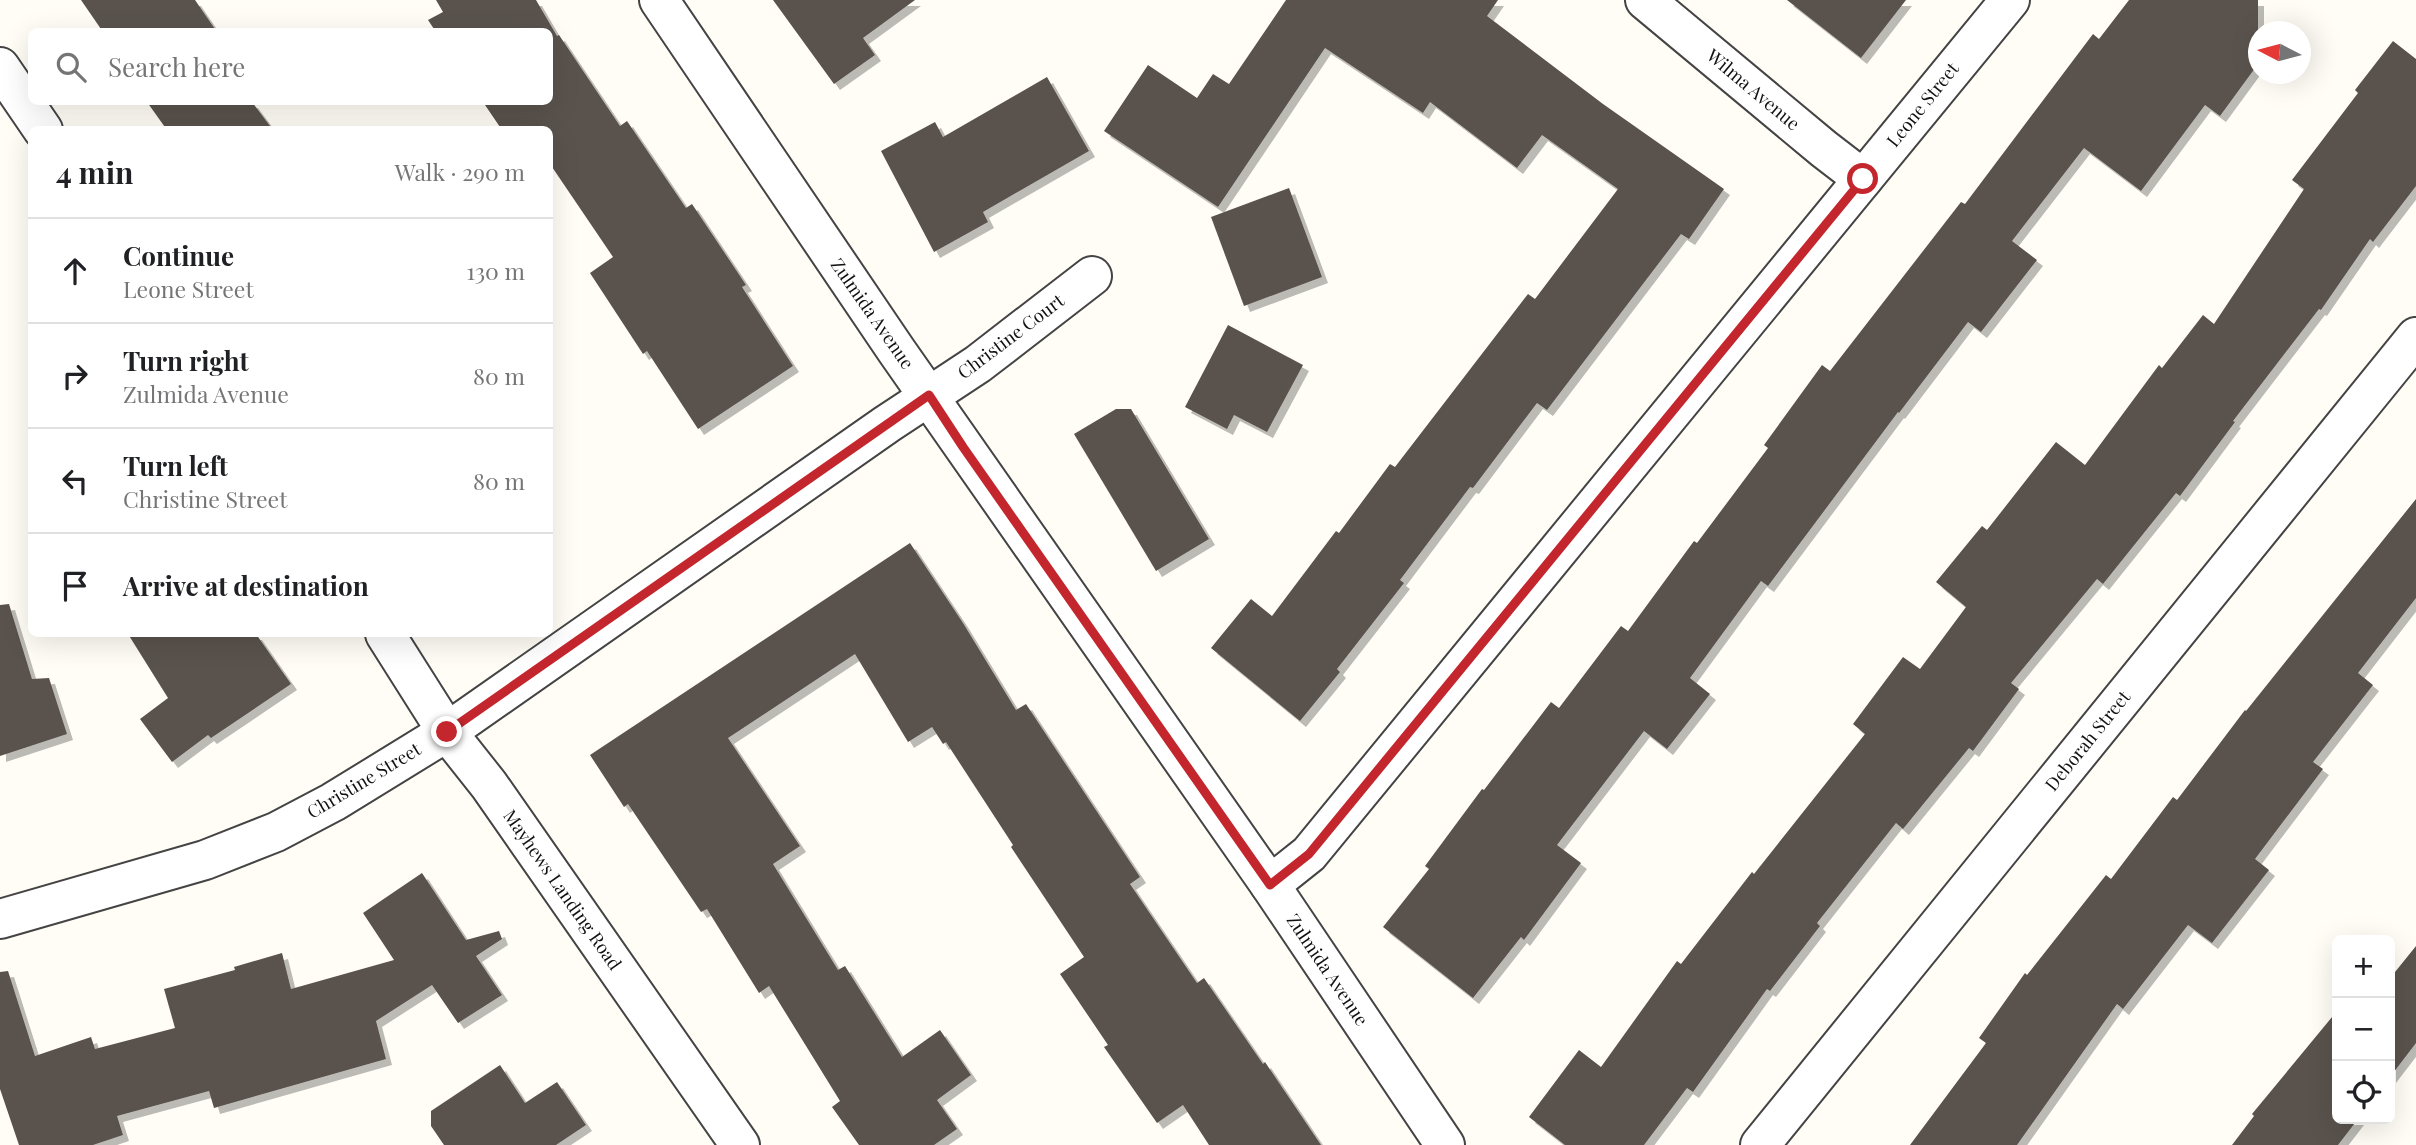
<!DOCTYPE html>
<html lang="en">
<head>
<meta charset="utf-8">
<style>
	:root { --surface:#fff; --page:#f6f6f6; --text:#202124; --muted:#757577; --line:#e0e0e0 }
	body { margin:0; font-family:"Playfair Display",serif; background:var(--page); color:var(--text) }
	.controls { position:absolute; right:21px; bottom:21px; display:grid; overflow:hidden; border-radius:10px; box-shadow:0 7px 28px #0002 }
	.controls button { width:63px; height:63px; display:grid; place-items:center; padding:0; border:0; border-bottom:2px solid var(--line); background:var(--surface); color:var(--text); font:35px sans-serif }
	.compass { position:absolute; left:2248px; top:21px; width:63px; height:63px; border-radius:50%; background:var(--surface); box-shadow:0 7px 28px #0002; rotate:276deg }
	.stop { position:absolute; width:21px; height:21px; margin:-16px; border:5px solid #c4262e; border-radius:50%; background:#fff }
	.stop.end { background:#c4262e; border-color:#fff; box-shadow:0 2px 7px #0008 }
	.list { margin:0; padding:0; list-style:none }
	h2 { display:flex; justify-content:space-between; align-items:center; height:91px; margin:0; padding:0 28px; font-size:30px }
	h2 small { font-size:23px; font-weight:400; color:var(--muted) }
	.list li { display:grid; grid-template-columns:46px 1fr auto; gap:21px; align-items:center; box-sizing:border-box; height:105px; padding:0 28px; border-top:2px solid var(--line) }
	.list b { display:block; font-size:26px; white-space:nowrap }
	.list p { margin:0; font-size:23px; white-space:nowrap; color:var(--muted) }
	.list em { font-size:23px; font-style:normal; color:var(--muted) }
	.icon { flex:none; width:38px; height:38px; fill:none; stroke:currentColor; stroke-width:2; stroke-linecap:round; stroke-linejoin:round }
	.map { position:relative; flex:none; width:2416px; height:1145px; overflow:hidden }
	.search { position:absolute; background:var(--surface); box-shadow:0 7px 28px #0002; left:28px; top:28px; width:525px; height:77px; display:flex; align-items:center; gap:18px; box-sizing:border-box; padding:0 24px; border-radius:10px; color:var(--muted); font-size:26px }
	.panel { position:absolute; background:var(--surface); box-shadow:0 7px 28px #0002; left:28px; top:126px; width:525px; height:511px; border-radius:10px }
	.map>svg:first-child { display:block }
	.building { fill:#5a524d; filter:url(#shadow) }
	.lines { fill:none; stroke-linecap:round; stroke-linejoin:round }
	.street-casing { stroke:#444; stroke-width:42 }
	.street { stroke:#fff; stroke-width:38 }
	.route { stroke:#c4262e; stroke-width:9 }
	.labels { text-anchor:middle; stroke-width:7; stroke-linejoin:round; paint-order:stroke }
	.street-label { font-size:18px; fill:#111; stroke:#fff }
</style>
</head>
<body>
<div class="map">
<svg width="2416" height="1145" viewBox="0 0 2416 1145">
	<defs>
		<filter id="shadow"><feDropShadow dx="6" dy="6" stdDeviation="0" flood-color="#0004"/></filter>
	</defs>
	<rect width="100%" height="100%" fill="#fffdf5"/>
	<g class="building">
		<path d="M 81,0 L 195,0 L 217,32 L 103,32 Z"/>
		<path d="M 436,0 L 536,0 L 557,36 L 559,35 L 620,126 L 627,121 L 686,208 L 692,204 L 746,285 L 742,287 L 793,366 L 698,429 L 647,351 L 643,354 L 590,273 L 613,257 L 550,164 L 550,130 L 502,130 L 483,102 L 550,102 L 550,32 L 436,32 L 428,20 L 443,12 Z"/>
		<path d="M 773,0 L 915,0 L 863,38 L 875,55 L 834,84 Z"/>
		<path d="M 1286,0 L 1498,0 L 1487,16 L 1603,104 L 1724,189 L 1689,239 L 1681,234 L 1547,410 L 1537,403 L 1473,488 L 1470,487 L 1400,580 L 1404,583 L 1337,669 L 1340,672 L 1300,721 L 1211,648 L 1251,599 L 1272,616 L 1336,531 L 1339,533 L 1390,464 L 1395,467 L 1528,294 L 1535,299 L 1618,189 L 1542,135 L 1517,168 L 1430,102 L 1423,113 L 1325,48 L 1218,207 L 1104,131 L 1148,65 L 1197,98 L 1213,74 L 1229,84 Z"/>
		<path d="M 1787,0 L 1906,0 L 1861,58 Z"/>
		<path d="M 2129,0 L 2258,0 L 2258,64 L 2220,116 L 2205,105 L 2141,191 L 2084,148 L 2012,241 L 2037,260 L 1981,332 L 1968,322 L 1899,413 L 1898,412 L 1768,586 L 1761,581 L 1690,678 L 1710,694 L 1667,749 L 1644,731 L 1557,845 L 1581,863 L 1524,940 L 1521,937 L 1473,998 L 1383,927 L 1429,869 L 1425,866 L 1482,789 L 1484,790 L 1551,702 L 1559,708 L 1621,626 L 1628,631 L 1694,541 L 1697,543 L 1768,448 L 1764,445 L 1822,365 L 1830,371 L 1961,202 L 1965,204 L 2093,34 L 2099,39 Z"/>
		<path d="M 2393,41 L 2416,59 L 2416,186 L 2373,242 L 2370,239 L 2321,310 L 2319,309 L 2233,421 L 2235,422 L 2180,496 L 2176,493 L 2103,584 L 2097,579 L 2011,683 L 2019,689 L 1973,751 L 1969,748 L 1903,829 L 1896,823 L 1817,923 L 1820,926 L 1770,991 L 1767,989 L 1693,1092 L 1687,1088 L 1644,1145 L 1565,1145 L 1529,1117 L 1579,1050 L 1601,1067 L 1677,961 L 1681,964 L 1752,872 L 1754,874 L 1865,734 L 1853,724 L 1903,657 L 1920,669 L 1966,607 L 1936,582 L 1982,526 L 1987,530 L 2056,442 L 2085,465 L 2159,365 L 2162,368 L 2203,315 L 2214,324 L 2304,189 L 2292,180 L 2358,93 L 2355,90 Z"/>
		<path d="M 1047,77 L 1089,151 L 983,212 L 988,222 L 934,252 L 881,151 L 935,122 L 943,137 Z"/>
		<path d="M 147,102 L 252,102 L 273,130 L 167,130 Z"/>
		<path d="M 1289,188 L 1322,277 L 1244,306 L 1211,217 Z"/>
		<path d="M 1228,325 L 1303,365 L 1267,432 L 1234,415 L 1227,429 L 1185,407 Z"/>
		<path d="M 1116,409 L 1131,409 L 1209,539 L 1156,571 L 1074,434 Z"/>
		<path d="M 2416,499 L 2416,598 L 2358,673 L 2373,685 L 2313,762 L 2323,769 L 2255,859 L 2269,870 L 2212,943 L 2188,925 L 2123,1009 L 2117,1004 L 2017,1145 L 1910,1145 L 1986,1043 L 1979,1038 L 2025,973 L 2027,975 L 2106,875 L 2111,879 L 2173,797 L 2177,800 L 2245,710 L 2246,711 Z"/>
		<path d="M 910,543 L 963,623 L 1016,710 L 1026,704 L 1140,877 L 1130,884 L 1197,983 L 1204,978 L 1263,1064 L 1265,1062 L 1321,1145 L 1209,1145 L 1183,1105 L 1157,1123 L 1104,1047 L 1108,1045 L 1060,974 L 1084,957 L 1011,847 L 1013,845 L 946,742 L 943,744 L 932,727 L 908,742 L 855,654 L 728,738 L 800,846 L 773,864 L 838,970 L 845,966 L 902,1057 L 940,1030 L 971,1075 L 937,1100 L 957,1129 L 934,1145 L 859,1145 L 832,1107 L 840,1101 L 769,986 L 759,993 L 707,909 L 701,912 L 628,804 L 624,807 L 590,755 Z"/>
		<path d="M 9,604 L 32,679 L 49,678 L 67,734 L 0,756 L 0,605 Z"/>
		<path d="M 128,634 L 256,634 L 291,684 L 211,738 L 208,735 L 172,762 L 140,719 L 168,698 Z"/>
		<path d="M 422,873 L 466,940 L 499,931 L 502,939 L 476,956 L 502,995 L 458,1023 L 432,985 L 376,1021 L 386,1059 L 214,1108 L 209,1091 L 117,1116 L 123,1135 L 93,1145 L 19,1145 L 0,1089 L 0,972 L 8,971 L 35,1056 L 91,1037 L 95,1049 L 175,1028 L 164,989 L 235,970 L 234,967 L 282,953 L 291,989 L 394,960 L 363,913 Z"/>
		<path d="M 2416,946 L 2416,1043 L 2390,1077 L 2390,975 L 2391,977 Z"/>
		<path d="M 2337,1011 L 2337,1119 L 2358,1119 L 2338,1145 L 2232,1145 L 2254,1116 L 2252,1114 Z"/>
		<path d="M 500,1065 L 525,1103 L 557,1082 L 586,1125 L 556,1145 L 444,1145 L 431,1126 L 431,1111 Z"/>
	</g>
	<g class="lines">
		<defs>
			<g id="street">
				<path d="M 659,0 L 896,350 L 1270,885 L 1445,1145"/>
				<path d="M 1645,0 L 1824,149 L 1863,179"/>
				<path d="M 0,67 L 43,130"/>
				<path d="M 385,634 L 447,732 L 489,785 L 740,1145"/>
				<path d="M 1270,885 L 1309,854 L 2010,0"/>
				<path d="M 0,919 L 205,860 L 276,832 L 333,802 L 447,732 L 887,424 L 978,364 L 1092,276"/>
				<path d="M 1760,1145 L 2416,337"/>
			</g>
		</defs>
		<use href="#street" class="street-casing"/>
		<use href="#street" class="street"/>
	</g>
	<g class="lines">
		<path class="route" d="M 447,732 L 929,395 L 963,447 L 1270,885 L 1309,854 L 1863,179"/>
	</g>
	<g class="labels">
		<g class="street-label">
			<text transform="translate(1753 90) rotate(40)" y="6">Wilma Avenue</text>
			<text transform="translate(1923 105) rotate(-51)" y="6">Leone Street</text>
			<text transform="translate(872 314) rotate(55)" y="6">Zulmida Avenue</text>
			<text transform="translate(1011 337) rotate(-37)" y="6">Christine Court</text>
			<text transform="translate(2088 741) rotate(-51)" y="6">Deborah Street</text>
			<text transform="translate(364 781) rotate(-31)" y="6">Christine Street</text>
			<text transform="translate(562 890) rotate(55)" y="6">Mayhews Landing Road</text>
			<text transform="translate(1327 970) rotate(56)" y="6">Zulmida Avenue</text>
		</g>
	</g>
</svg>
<div class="controls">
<button>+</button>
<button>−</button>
<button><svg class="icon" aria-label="locate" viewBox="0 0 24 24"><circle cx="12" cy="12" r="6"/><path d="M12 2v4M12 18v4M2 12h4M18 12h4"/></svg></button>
</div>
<svg class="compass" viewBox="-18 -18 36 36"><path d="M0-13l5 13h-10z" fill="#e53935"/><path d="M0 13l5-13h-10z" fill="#757577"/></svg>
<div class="stop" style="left:1863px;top:179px"></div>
<div class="stop end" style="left:447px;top:732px"></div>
<div class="search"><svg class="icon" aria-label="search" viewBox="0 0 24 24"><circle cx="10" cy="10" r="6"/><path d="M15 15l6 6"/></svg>Search here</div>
<section class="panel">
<h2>4 min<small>Walk · 290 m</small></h2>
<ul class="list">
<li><svg class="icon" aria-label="ahead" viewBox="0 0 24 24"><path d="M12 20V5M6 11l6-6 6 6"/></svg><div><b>Continue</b><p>Leone Street</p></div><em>130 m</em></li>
<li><svg class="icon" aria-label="right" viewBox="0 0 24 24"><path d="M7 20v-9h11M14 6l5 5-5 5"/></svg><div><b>Turn right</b><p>Zulmida Avenue</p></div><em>80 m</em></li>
<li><svg class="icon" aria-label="left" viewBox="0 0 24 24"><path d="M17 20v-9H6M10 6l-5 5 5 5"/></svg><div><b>Turn left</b><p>Christine Street</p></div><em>80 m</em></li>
<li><svg class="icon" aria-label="arrive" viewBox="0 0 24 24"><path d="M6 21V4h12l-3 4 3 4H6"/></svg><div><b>Arrive at destination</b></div></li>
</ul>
</section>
</div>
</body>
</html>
